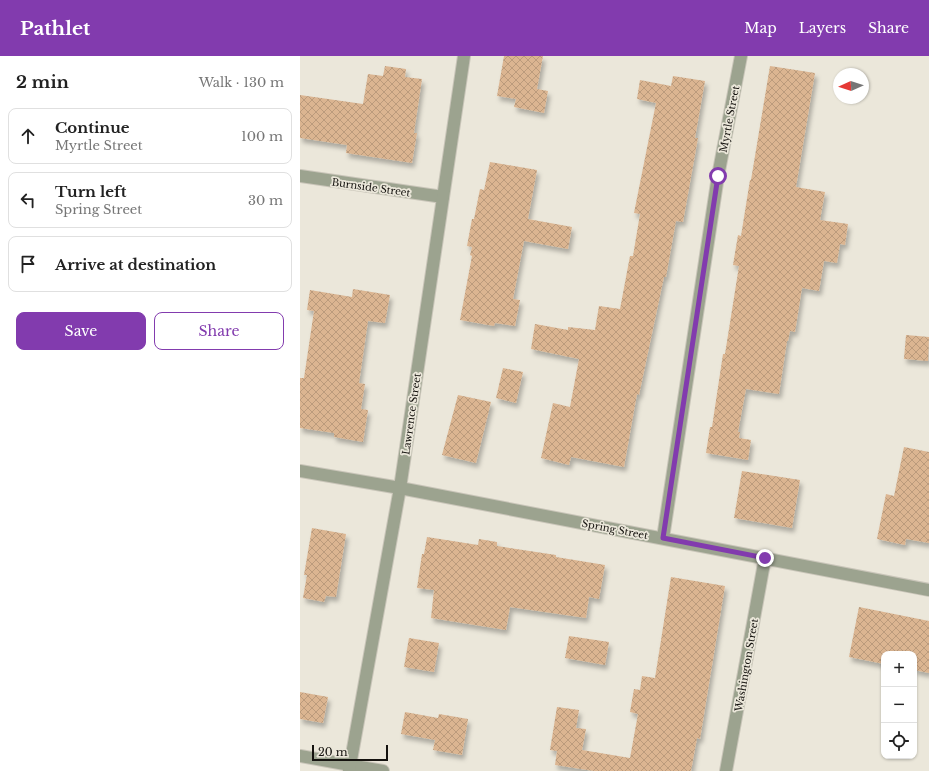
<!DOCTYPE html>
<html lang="en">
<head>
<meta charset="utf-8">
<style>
	:root { --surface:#fff; --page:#f2f2f2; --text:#222; --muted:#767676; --line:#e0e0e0; --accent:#823bae }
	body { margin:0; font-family:"Libre Baskerville",serif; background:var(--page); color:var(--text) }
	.controls { position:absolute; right:12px; bottom:12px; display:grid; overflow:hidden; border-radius:8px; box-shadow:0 1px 3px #0004 }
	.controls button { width:36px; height:36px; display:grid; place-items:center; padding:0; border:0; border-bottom:1px solid var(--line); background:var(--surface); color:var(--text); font:20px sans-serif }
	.compass { position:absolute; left:533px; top:12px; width:36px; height:36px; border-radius:50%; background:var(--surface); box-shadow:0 1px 3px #0004; rotate:267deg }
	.scale { position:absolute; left:12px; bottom:10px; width:76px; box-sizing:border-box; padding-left:4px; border:2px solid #14120e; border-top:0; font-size:11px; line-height:14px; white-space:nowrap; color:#14120e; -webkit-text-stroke:3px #ebe7da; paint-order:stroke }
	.stop { position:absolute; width:12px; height:12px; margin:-9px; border:3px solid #823bae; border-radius:50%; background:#fff }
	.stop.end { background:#823bae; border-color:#fff; box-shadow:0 1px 4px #0008 }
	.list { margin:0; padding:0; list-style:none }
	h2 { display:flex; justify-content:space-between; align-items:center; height:52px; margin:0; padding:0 16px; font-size:17px }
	h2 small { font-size:13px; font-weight:400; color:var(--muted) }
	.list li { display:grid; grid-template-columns:26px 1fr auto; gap:12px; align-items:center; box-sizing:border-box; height:56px; margin:0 8px 8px; padding:0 8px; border:1px solid var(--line); border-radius:8px }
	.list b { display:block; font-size:15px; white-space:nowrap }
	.list p { margin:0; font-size:13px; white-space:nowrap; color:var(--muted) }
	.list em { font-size:13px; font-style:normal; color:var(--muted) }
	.actions { display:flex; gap:8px; padding:12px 16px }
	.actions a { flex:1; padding:9px 0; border:1px solid var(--accent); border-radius:8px; text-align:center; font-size:14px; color:var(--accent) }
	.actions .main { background:var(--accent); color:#fff }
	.icon { flex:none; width:22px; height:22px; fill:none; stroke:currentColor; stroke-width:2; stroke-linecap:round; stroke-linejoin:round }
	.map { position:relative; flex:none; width:629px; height:715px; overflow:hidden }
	header { display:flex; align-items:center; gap:24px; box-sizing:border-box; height:56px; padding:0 20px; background:var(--accent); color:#fff }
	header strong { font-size:19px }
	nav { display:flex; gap:22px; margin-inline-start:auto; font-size:14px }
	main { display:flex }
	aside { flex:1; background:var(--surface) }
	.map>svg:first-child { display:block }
	.building { fill:url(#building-cross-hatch); filter:url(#shadow) }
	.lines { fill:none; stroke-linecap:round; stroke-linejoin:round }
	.minor-casing { stroke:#c9c5b9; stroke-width:14 }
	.tertiary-casing { stroke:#c9c5b9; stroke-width:14 }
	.minor { stroke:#9ca38f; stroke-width:12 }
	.tertiary { stroke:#9ca38f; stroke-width:12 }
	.route { stroke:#823bae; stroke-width:5 }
	.labels { text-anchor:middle; stroke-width:3.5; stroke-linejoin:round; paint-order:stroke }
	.street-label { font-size:10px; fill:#14120e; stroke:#ebe7da }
</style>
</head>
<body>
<header>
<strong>Pathlet</strong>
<nav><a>Map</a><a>Layers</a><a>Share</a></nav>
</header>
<main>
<aside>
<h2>2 min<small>Walk · 130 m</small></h2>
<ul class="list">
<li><svg class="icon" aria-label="ahead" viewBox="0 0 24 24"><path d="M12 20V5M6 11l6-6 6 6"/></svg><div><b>Continue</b><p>Myrtle Street</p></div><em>100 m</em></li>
<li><svg class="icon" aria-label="left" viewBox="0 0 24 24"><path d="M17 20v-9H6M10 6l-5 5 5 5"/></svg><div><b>Turn left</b><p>Spring Street</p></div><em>30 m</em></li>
<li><svg class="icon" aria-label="arrive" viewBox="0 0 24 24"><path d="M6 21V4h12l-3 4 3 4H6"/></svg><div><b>Arrive at destination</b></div></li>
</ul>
<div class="actions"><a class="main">Save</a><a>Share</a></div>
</aside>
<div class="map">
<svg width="629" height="715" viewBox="0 0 629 715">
	<defs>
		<pattern id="building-cross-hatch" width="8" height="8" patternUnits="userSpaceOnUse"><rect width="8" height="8" fill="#dbb591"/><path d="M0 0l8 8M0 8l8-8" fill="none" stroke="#bb9b7c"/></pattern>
		<filter id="shadow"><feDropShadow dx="2.5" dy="4.5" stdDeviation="2" flood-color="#0004"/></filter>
	</defs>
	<rect width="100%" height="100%" fill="#ebe7da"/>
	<g class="building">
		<path d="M 204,0 L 243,0 L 237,33 L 248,35 L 244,57 L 214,51 L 216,43 L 197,40 Z"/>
		<path d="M 85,10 L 106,13 L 105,21 L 122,23 L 114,77 L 117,77 L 112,107 L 46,97 L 47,89 L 0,82 L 0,39 L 63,48 L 68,18 L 83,20 Z"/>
		<path d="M 470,10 L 515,17 L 496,131 L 525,136 L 520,164 L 548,168 L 545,189 L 540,188 L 537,207 L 524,205 L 519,235 L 502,232 L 495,276 L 490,275 L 488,285 L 487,285 L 479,338 L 446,333 L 438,376 L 440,376 L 439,382 L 451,384 L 448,404 L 406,397 L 410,371 L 412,371 L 423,298 L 425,298 L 439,210 L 433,209 L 438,179 L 441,180 L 450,124 L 451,124 Z"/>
		<path d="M 373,20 L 405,25 L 395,82 L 398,82 L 383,166 L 376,165 L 366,221 L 364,221 L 339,339 L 337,338 L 324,411 L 271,401 L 269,409 L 241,402 L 253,347 L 270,351 L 279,303 L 231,293 L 235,268 L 268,274 L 268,271 L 295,274 L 299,250 L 320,253 L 330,200 L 333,200 L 340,158 L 334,157 L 356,47 L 337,43 L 340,24 L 371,30 Z"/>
		<path d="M 190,106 L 237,114 L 228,163 L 272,171 L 268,193 L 224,185 L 213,243 L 220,244 L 215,270 L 195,267 L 194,270 L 160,264 L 172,200 L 170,199 L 172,191 L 167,190 L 172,163 L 174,163 L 180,133 L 184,134 Z"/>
		<path d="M 53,233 L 90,239 L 85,267 L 68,265 L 59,327 L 65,328 L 61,353 L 68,354 L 63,386 L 34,381 L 34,377 L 0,372 L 0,322 L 4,322 L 14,255 L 7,254 L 10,234 L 52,241 Z"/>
		<path d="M 606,279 L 629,281 L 628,305 L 604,303 Z"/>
		<path d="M 203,312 L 223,316 L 216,347 L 196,342 Z"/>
		<path d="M 158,339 L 191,346 L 176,407 L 142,399 Z"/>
		<path d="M 604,391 L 629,396 L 629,487 L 606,483 L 605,489 L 577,483 L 586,438 L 594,440 Z"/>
		<path d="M 442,415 L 500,424 L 492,472 L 434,462 Z"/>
		<path d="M 12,472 L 46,478 L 36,541 L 26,540 L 24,546 L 3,542 L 7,519 L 4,519 Z"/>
		<path d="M 127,481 L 178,489 L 179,483 L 197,486 L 197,490 L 256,499 L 256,501 L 305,509 L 299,543 L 289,541 L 286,562 L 210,551 L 206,574 L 131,562 L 134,534 L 117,532 L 122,498 L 124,498 Z"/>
		<path d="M 371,521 L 425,530 L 400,683 L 397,682 L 391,715 L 294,715 L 255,709 L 257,695 L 250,694 L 257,651 L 279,654 L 276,672 L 286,673 L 282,694 L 330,702 L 338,658 L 330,656 L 334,633 L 340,634 L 342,620 L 355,622 Z"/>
		<path d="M 559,551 L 629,565 L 629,617 L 614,614 L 614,598 L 584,598 L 584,608 L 549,601 Z"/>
		<path d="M 269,580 L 309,586 L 305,609 L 265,602 Z"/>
		<path d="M 109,582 L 139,587 L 134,616 L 104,611 Z"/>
		<path d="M 0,636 L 28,641 L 23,667 L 0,663 Z"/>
		<path d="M 105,656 L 138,662 L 139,658 L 168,663 L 162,699 L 133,694 L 135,684 L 101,678 Z"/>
	</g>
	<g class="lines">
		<defs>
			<g id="minor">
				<path d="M 0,120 L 143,141"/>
				<path d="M 0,700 L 83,715"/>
				<path d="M 49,715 L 100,432 L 164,0"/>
			</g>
			<g id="tertiary">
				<path d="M 0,415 L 100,432 L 629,534"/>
				<path d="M 363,482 L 418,120 L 441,0"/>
				<path d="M 426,715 L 465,502"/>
			</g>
		</defs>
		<use href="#minor" class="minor-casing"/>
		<use href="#tertiary" class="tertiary-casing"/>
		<use href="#minor" class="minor"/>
		<use href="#tertiary" class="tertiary"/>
	</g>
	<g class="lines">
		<path class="route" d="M 418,120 L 363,482 L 465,502"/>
	</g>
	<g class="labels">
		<g class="street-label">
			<text transform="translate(429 63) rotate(-79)" y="4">Myrtle Street</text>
			<text transform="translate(71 131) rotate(8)" y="4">Burnside Street</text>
			<text transform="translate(111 358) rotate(-82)" y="4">Lawrence Street</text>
			<text transform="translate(315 473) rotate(11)" y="4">Spring Street</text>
			<text transform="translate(446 609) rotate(-80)" y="4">Washington Street</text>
		</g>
	</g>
</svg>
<div class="controls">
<button>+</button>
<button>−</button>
<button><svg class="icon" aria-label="locate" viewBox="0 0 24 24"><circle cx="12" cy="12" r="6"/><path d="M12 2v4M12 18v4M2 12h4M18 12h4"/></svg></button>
</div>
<svg class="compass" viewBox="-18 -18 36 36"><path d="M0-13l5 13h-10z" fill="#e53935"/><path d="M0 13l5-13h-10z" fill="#767676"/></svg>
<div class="scale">20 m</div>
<div class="stop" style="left:418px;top:120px"></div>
<div class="stop end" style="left:465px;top:502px"></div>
</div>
</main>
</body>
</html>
